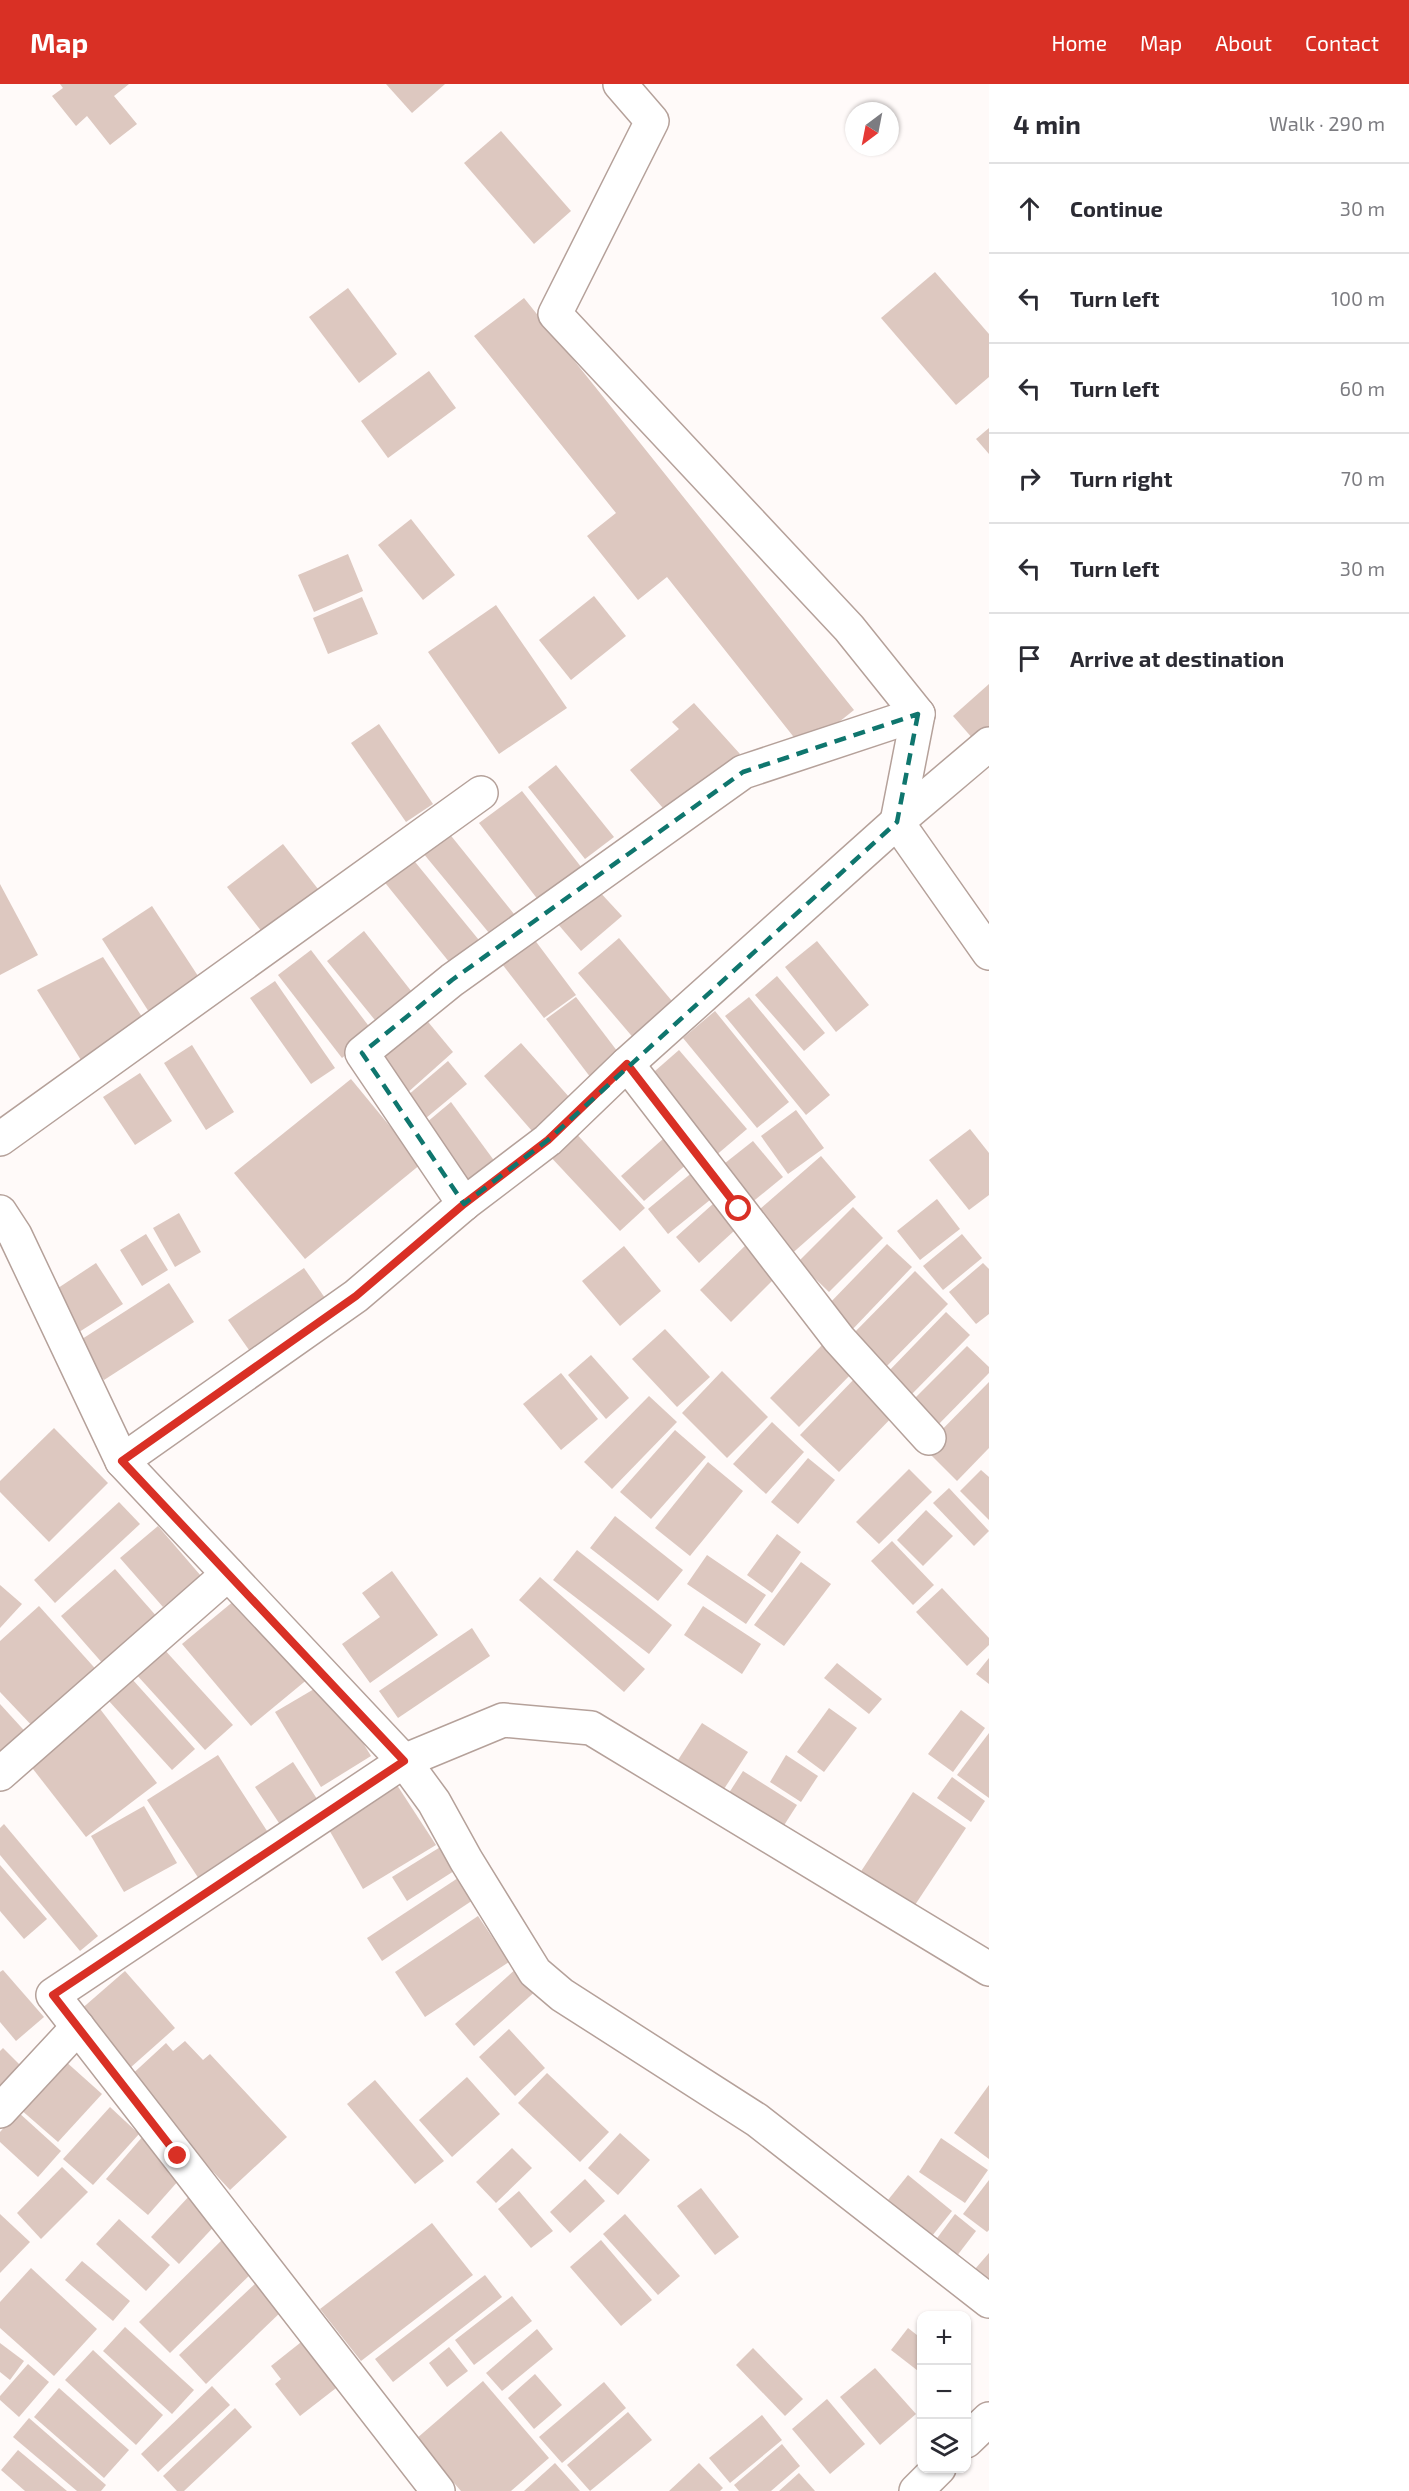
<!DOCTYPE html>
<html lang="en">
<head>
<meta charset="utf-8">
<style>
	:root { --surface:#fff; --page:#f7f7f7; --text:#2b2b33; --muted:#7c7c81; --line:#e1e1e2; --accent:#d93025 }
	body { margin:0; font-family:"Exo 2",sans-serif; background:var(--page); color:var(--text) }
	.controls { position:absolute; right:18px; bottom:18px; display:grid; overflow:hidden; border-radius:12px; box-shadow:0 2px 4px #0004 }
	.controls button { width:54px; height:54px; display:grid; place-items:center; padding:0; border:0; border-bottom:2px solid var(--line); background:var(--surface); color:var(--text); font:30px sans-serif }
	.compass { position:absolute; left:845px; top:18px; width:54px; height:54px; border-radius:50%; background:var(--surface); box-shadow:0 2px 4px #0004; rotate:212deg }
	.stop { position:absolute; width:18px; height:18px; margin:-14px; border:4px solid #d93025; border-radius:50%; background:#fff }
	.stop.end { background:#d93025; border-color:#fff; box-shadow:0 2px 6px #0008 }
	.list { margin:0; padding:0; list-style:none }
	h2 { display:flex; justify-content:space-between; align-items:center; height:78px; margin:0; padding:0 24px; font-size:26px }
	h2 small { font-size:20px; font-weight:400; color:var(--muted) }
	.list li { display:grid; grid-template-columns:39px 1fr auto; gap:18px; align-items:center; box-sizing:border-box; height:90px; padding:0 24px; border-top:2px solid var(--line) }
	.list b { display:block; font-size:22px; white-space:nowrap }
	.list em { font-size:20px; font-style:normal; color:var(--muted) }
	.icon { flex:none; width:33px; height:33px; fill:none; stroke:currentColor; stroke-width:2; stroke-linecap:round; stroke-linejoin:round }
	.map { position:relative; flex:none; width:989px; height:2407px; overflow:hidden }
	header { display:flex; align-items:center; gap:36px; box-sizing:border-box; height:84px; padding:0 30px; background:var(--accent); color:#fff }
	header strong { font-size:28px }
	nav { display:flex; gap:33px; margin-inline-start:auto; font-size:21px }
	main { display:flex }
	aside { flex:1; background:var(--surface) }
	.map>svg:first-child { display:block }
	.building { fill:#ddc8c0 }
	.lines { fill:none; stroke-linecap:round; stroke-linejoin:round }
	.minor-casing { stroke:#b5a19a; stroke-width:36 }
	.minor { stroke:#fff; stroke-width:33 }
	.route { stroke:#d93025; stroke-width:8 }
	.marked { fill:none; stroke:#0f766e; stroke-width:4.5; stroke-dasharray:12 8; stroke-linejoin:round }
</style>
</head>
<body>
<header>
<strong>Map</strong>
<nav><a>Home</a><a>Map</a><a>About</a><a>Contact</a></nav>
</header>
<main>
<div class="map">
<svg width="989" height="2407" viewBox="0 0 989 2407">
	<rect width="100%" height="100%" fill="#fffaf9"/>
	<g class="building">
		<path d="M 60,0 L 129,0 L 114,12 L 137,40 L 110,61 L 87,32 L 76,42 L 52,12 L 63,4 Z"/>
		<path d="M 386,0 L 445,0 L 412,29 Z"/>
		<path d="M 501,47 L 571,127 L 534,160 L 464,79 Z"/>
		<path d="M 935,188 L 989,250 L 989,293 L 956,321 L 881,234 Z"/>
		<path d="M 348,204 L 397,270 L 359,299 L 309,233 Z"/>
		<path d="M 524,214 L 854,626 L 804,666 L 667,493 L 638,516 L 587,452 L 616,429 L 474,252 Z"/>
		<path d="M 429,287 L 456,324 L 388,374 L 361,337 Z"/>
		<path d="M 989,344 L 989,370 L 976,355 Z"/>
		<path d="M 411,435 L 455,491 L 423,516 L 378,461 Z"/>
		<path d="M 348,470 L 363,507 L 314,528 L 298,491 Z"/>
		<path d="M 594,512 L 626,552 L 571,596 L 539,556 Z"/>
		<path d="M 362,513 L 378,550 L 328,570 L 313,534 Z"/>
		<path d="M 496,521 L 567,624 L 499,670 L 428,568 Z"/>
		<path d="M 989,600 L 989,654 L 980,663 L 953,632 Z"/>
		<path d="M 694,619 L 740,670 L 669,731 L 630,686 L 679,645 L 672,638 Z"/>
		<path d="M 379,640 L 433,720 L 406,738 L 351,659 Z"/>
		<path d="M 556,681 L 614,753 L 585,775 L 528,703 Z"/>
		<path d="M 522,707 L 585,788 L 542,821 L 479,739 Z"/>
		<path d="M 448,748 L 518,835 L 494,855 L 423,769 Z"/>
		<path d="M 283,760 L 318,805 L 262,848 L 227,803 Z"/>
		<path d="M 411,773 L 483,861 L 454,884 L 382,795 Z"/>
		<path d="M 0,800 L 38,871 L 0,891 Z"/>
		<path d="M 597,805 L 622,832 L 581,867 L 557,839 Z"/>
		<path d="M 152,822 L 200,895 L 149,928 L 102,855 Z"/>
		<path d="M 364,847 L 419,917 L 383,946 L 327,877 Z"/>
		<path d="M 528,847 L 576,911 L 544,934 L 495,871 Z"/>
		<path d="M 619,854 L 677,923 L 636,957 L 578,889 Z"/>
		<path d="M 817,857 L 869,921 L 836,948 L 785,883 Z"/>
		<path d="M 311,866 L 374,949 L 342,974 L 278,891 Z"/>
		<path d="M 103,873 L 148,942 L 86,984 L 37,906 Z"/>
		<path d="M 777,892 L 825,949 L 804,967 L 755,911 Z"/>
		<path d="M 275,897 L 335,984 L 311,1000 L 250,914 Z"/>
		<path d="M 576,913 L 624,976 L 594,998 L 546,935 Z"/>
		<path d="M 749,913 L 830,1011 L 806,1031 L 725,932 Z"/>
		<path d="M 715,927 L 789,1018 L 757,1044 L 683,954 Z"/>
		<path d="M 424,933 L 453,968 L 406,1010 L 375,974 Z"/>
		<path d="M 521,959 L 570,1014 L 532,1047 L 484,992 Z"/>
		<path d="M 192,961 L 234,1028 L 206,1046 L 164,979 Z"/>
		<path d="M 679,966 L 747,1045 L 714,1073 L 647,994 Z"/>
		<path d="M 448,977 L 467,1000 L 426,1034 L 407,1012 Z"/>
		<path d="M 140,989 L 172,1037 L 135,1061 L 103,1013 Z"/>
		<path d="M 351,995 L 421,1080 L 305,1175 L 234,1089 Z"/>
		<path d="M 451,1018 L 501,1086 L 469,1110 L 420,1044 Z"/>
		<path d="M 796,1026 L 824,1064 L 788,1090 L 761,1052 Z"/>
		<path d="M 572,1045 L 645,1124 L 620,1147 L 547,1069 Z"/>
		<path d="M 970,1045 L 989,1069 L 989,1111 L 969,1126 L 929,1076 Z"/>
		<path d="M 672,1047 L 695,1073 L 644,1117 L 621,1092 Z"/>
		<path d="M 753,1057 L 783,1093 L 745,1124 L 715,1087 Z"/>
		<path d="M 821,1072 L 856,1113 L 788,1173 L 752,1132 Z"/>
		<path d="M 700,1082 L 721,1107 L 668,1150 L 648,1125 Z"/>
		<path d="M 723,1111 L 746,1136 L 699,1179 L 676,1153 Z"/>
		<path d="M 937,1115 L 960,1145 L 920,1176 L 897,1147 Z"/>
		<path d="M 853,1123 L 883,1154 L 829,1208 L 798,1178 Z"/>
		<path d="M 179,1129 L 201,1168 L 175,1183 L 153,1144 Z"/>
		<path d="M 146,1150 L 168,1186 L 142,1202 L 120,1166 Z"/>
		<path d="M 962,1150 L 982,1174 L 943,1206 L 923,1182 Z"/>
		<path d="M 752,1155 L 783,1186 L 731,1238 L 700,1206 Z"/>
		<path d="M 887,1160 L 912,1183 L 850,1248 L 825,1224 Z"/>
		<path d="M 624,1162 L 661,1207 L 620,1242 L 582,1197 Z"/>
		<path d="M 96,1179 L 123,1220 L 76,1250 L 49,1210 Z"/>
		<path d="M 983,1179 L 989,1185 L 989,1230 L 976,1240 L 949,1208 Z"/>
		<path d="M 304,1184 L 332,1224 L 256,1276 L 228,1236 Z"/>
		<path d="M 915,1187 L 948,1220 L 881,1288 L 847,1256 Z"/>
		<path d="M 169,1199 L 194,1238 L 104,1296 L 79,1257 Z"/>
		<path d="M 946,1228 L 970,1251 L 910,1312 L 886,1290 Z"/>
		<path d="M 665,1245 L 710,1293 L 677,1323 L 632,1275 Z"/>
		<path d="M 829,1254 L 858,1283 L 799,1343 L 770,1314 Z"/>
		<path d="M 967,1262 L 989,1283 L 989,1289 L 933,1346 L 908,1321 Z"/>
		<path d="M 591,1271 L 629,1314 L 606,1335 L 568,1291 Z"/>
		<path d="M 722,1287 L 768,1333 L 727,1374 L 682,1329 Z"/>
		<path d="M 561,1289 L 598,1335 L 561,1366 L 523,1320 Z"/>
		<path d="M 859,1290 L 898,1327 L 839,1388 L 800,1351 Z"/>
		<path d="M 989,1298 L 989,1364 L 957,1397 L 924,1364 Z"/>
		<path d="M 649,1312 L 677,1338 L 612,1405 L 584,1378 Z"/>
		<path d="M 772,1338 L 804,1368 L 766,1410 L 733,1380 Z"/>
		<path d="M 54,1344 L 108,1399 L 49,1458 L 0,1408 L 0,1397 Z"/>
		<path d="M 675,1346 L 706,1373 L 651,1435 L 620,1408 Z"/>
		<path d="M 808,1374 L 835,1396 L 798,1440 L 771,1418 Z"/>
		<path d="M 708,1378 L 743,1407 L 690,1472 L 655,1444 Z"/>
		<path d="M 909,1385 L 932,1408 L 879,1460 L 856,1438 Z"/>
		<path d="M 981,1386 L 989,1393 L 989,1436 L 960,1407 Z"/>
		<path d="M 949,1404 L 989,1447 L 974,1462 L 933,1419 Z"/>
		<path d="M 119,1418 L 140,1440 L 55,1519 L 34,1496 Z"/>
		<path d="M 926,1426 L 953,1452 L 923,1482 L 897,1456 Z"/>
		<path d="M 615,1432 L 683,1486 L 658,1517 L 590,1464 Z"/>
		<path d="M 158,1442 L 201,1492 L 163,1523 L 120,1474 Z"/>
		<path d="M 777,1450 L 801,1468 L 772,1509 L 747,1491 Z"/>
		<path d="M 892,1457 L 934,1501 L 913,1521 L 871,1477 Z"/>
		<path d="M 577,1466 L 672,1541 L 649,1570 L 553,1496 Z"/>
		<path d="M 707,1471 L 766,1511 L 746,1540 L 687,1500 Z"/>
		<path d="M 801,1478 L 831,1500 L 784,1562 L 754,1541 Z"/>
		<path d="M 115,1485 L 158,1534 L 104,1581 L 61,1532 Z"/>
		<path d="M 392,1487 L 438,1551 L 370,1599 L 342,1560 L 380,1533 L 362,1509 Z"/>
		<path d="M 540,1493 L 645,1585 L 624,1608 L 519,1516 Z"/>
		<path d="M 0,1501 L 22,1520 L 0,1544 Z"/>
		<path d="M 942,1504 L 989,1554 L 989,1561 L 967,1582 L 916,1528 Z"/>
		<path d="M 241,1511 L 309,1594 L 251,1642 L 182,1560 Z"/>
		<path d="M 39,1522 L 101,1591 L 37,1647 L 0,1608 L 0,1557 Z"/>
		<path d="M 703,1522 L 761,1560 L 742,1590 L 684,1551 Z"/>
		<path d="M 472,1544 L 490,1572 L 398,1634 L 379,1607 Z"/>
		<path d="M 163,1564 L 233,1641 L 205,1666 L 135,1589 Z"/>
		<path d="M 989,1574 L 989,1600 L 976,1590 Z"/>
		<path d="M 837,1579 L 882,1615 L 869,1630 L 824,1594 Z"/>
		<path d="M 132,1595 L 195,1665 L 172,1686 L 108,1616 Z"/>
		<path d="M 326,1598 L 371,1672 L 321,1703 L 275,1628 Z"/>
		<path d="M 0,1620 L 31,1654 L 0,1673 Z"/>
		<path d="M 97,1621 L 157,1699 L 86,1753 L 26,1676 Z"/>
		<path d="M 829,1624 L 857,1644 L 824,1688 L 797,1668 Z"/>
		<path d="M 961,1626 L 985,1644 L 953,1688 L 928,1670 Z"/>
		<path d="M 702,1639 L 748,1668 L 724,1705 L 678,1676 Z"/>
		<path d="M 989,1649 L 989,1714 L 957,1691 Z"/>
		<path d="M 218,1671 L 269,1750 L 199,1795 L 147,1716 Z"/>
		<path d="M 786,1671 L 818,1692 L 801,1718 L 770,1698 Z"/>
		<path d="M 293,1678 L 319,1718 L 281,1742 L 255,1703 Z"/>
		<path d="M 743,1687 L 797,1721 L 781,1746 L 727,1712 Z"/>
		<path d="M 952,1693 L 985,1717 L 971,1738 L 937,1714 Z"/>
		<path d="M 395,1698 L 436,1761 L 363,1805 L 324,1737 Z"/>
		<path d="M 913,1708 L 966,1744 L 911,1827 L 858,1792 Z"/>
		<path d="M 144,1722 L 177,1779 L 124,1808 L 91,1752 Z"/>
		<path d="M 4,1740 L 98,1852 L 80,1867 L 0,1771 L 0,1744 Z"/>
		<path d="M 450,1757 L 465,1780 L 407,1817 L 392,1793 Z"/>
		<path d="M 0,1781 L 47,1835 L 24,1855 L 0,1827 Z"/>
		<path d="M 461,1792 L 476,1814 L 382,1877 L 367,1854 Z"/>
		<path d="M 478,1832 L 509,1878 L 425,1933 L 395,1888 Z"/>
		<path d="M 518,1883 L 538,1905 L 474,1962 L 455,1940 Z"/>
		<path d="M 3,1886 L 44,1933 L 16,1957 L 0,1938 L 0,1888 Z"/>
		<path d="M 125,1887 L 175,1944 L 130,1984 L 79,1927 Z"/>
		<path d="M 509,1945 L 545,1984 L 515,2012 L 479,1973 Z"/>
		<path d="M 185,1957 L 203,1976 L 210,1970 L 287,2053 L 230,2106 L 127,1995 L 166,1959 L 173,1967 Z"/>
		<path d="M 3,1964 L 32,1993 L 12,2012 L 0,2001 L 0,1967 Z"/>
		<path d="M 64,1976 L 102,2010 L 58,2058 L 20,2025 Z"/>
		<path d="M 547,1989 L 609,2048 L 580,2078 L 518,2019 Z"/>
		<path d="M 467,1993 L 500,2030 L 452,2073 L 419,2036 Z"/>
		<path d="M 375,1996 L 444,2077 L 415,2100 L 347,2020 Z"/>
		<path d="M 989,2001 L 989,2075 L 954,2049 Z"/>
		<path d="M 110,2023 L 139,2050 L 93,2101 L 63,2075 Z"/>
		<path d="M 18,2028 L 61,2067 L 38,2093 L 0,2058 L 0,2048 Z"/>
		<path d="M 620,2049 L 650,2076 L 618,2111 L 588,2084 Z"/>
		<path d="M 144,2051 L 187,2087 L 148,2131 L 106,2095 Z"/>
		<path d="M 941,2054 L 988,2086 L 965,2119 L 919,2088 Z"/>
		<path d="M 512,2064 L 532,2084 L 496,2119 L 476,2098 Z"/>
		<path d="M 62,2083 L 88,2108 L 41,2155 L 17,2129 Z"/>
		<path d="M 908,2091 L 952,2127 L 928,2157 L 884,2121 Z"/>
		<path d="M 585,2095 L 605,2117 L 570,2149 L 550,2128 Z"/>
		<path d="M 989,2096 L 989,2146 L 987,2148 L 963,2130 Z"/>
		<path d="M 701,2104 L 739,2153 L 715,2171 L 677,2122 Z"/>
		<path d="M 519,2107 L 553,2147 L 531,2164 L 498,2125 Z"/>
		<path d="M 192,2109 L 220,2136 L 179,2180 L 151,2153 Z"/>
		<path d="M 0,2130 L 30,2158 L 0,2189 Z"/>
		<path d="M 625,2130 L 680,2192 L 658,2211 L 603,2150 Z"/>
		<path d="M 955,2130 L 976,2147 L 953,2177 L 932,2161 Z"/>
		<path d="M 119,2135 L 170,2181 L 146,2207 L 96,2160 Z"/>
		<path d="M 432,2139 L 473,2191 L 361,2277 L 320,2225 Z"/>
		<path d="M 229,2149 L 260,2181 L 170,2269 L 139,2238 Z"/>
		<path d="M 601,2156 L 652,2216 L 621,2242 L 570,2183 Z"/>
		<path d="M 989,2169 L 989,2211 L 968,2193 Z"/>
		<path d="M 82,2177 L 130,2217 L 113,2237 L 65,2196 Z"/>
		<path d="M 31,2184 L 97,2245 L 54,2292 L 0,2244 L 0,2218 Z"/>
		<path d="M 485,2191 L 502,2213 L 393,2298 L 375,2275 Z"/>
		<path d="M 257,2198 L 283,2226 L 206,2300 L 179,2271 Z"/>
		<path d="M 512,2212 L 532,2237 L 474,2281 L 455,2256 Z"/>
		<path d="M 125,2243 L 194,2306 L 172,2330 L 103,2267 Z"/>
		<path d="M 908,2244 L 922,2255 L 922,2290 L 891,2266 Z"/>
		<path d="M 537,2245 L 553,2265 L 502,2307 L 486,2289 Z"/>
		<path d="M 305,2255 L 340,2301 L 300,2332 L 275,2300 L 281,2295 L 271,2282 Z"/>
		<path d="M 0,2259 L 24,2277 L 10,2296 L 0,2288 Z"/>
		<path d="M 449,2263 L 468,2287 L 447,2303 L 429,2279 Z"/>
		<path d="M 753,2264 L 803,2315 L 785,2332 L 736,2281 Z"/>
		<path d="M 93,2266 L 163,2331 L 136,2361 L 65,2296 Z"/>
		<path d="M 28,2280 L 49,2298 L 19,2333 L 0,2316 L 0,2312 Z"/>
		<path d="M 875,2284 L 916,2330 L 880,2361 L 840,2313 Z"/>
		<path d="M 535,2290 L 562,2321 L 534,2345 L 508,2314 Z"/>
		<path d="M 483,2297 L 549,2374 L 511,2407 L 461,2407 L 416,2355 Z"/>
		<path d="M 604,2298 L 626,2324 L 562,2379 L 539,2353 Z"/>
		<path d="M 212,2302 L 230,2321 L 158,2388 L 141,2370 Z"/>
		<path d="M 59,2304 L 129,2366 L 104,2394 L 34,2333 Z"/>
		<path d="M 827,2315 L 865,2360 L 830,2390 L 792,2345 Z"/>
		<path d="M 235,2324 L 252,2343 L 184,2407 L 177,2407 L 163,2392 Z"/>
		<path d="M 628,2328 L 652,2356 L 590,2407 L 567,2381 Z"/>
		<path d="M 762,2331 L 782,2356 L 730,2399 L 709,2374 Z"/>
		<path d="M 29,2334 L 106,2401 L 101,2407 L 77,2407 L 13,2353 Z"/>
		<path d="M 782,2360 L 800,2382 L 771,2407 L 739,2407 L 734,2401 Z"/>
		<path d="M 18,2366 L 67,2407 L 25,2407 L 1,2386 Z"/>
		<path d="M 555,2379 L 580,2407 L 524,2407 Z"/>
		<path d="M 699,2379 L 723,2404 L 720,2407 L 669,2407 Z"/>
		<path d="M 799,2389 L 815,2407 L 779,2407 Z"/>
	</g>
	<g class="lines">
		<defs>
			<g id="minor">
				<path d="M 620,0 L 652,37 L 555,230 L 849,544 L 918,630 L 897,738 L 989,869"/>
				<path d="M 627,980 L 839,1255 L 929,1354"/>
				<path d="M 0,1055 L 481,709"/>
				<path d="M 464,1120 L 362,969 L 452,896 L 743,688 L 918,630"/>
				<path d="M 0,1128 L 15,1151 L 122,1377 L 404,1677 L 53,1911 L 438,2407"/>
				<path d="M 122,1377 L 356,1212 L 464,1120 L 548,1056 L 627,980 L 897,738 L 989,660"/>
				<path d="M 0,1690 L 228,1490"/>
				<path d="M 989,1885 L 591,1644 L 503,1636 L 404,1677 L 434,1718 L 466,1776 L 535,1888 L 562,1911 L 757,2036 L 989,2217"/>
				<path d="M 0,2027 L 78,1943"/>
				<path d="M 966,2357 L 989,2335"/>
				<path d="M 916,2407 L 939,2384"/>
			</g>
		</defs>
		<use href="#minor" class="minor-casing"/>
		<use href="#minor" class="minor"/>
	</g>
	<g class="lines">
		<path class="route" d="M 178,2072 L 53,1911 L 404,1677 L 122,1377 L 356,1212 L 464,1120 L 548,1056 L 627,980 L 739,1125"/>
	</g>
	<path class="marked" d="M 918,630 L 897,738 L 548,1056 L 464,1120 L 362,969 L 452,896 L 743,688 Z"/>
</svg>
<div class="controls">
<button>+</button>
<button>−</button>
<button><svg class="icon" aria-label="layers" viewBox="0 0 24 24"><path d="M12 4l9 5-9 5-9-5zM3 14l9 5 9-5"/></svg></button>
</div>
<svg class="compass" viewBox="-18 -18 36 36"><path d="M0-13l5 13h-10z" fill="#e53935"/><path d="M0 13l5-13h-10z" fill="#7c7c81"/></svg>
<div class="stop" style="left:739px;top:1125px"></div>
<div class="stop end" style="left:178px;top:2072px"></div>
</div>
<aside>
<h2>4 min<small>Walk · 290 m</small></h2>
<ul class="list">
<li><svg class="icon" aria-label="ahead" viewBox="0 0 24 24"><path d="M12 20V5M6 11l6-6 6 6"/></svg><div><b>Continue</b></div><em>30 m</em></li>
<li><svg class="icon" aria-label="left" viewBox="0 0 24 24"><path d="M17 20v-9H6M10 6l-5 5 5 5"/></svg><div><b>Turn left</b></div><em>100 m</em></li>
<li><svg class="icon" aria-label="left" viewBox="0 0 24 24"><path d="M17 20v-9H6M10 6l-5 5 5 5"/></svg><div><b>Turn left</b></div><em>60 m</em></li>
<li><svg class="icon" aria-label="right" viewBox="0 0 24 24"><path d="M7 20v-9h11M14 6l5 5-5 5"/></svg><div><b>Turn right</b></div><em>70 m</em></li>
<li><svg class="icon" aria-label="left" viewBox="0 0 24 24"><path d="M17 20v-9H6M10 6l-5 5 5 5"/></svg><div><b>Turn left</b></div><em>30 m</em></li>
<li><svg class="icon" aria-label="arrive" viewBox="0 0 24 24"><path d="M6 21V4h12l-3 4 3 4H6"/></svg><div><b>Arrive at destination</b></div></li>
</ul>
</aside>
</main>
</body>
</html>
